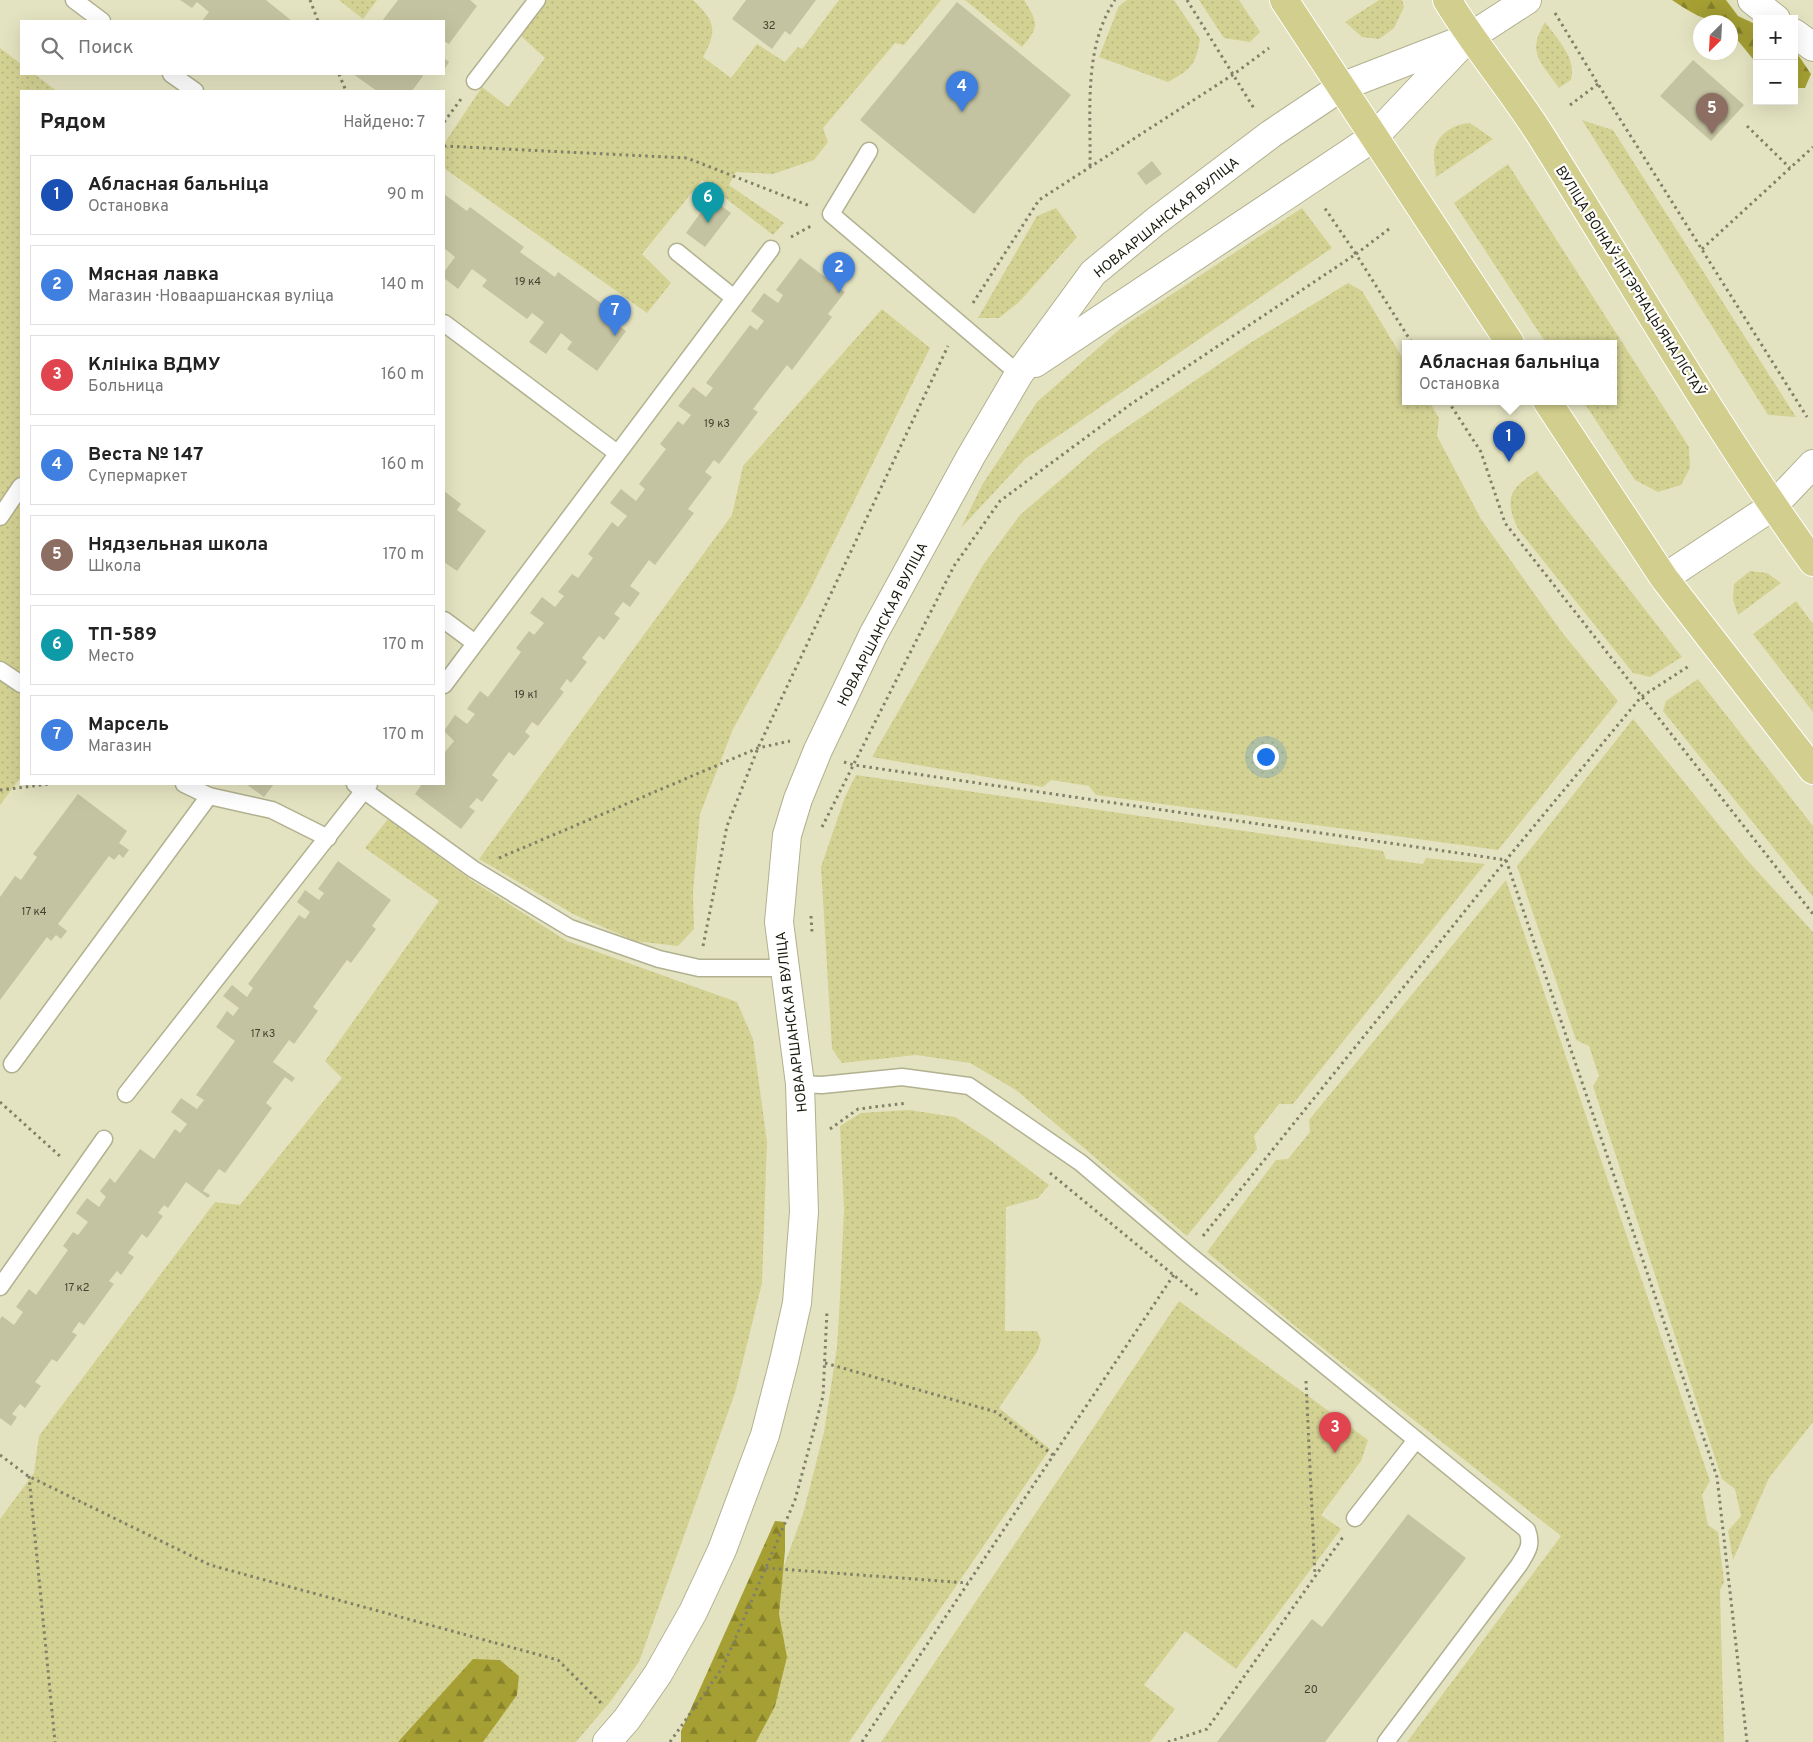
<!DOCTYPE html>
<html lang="ru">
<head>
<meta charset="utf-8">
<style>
	:root { --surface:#fff; --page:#f6f6f6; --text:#222; --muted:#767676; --line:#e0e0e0; --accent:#d93025 }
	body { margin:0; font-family:Overpass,sans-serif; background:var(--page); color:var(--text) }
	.controls { position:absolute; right:15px; top:15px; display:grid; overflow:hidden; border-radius:0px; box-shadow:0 5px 20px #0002 }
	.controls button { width:45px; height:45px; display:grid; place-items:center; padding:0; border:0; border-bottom:1px solid var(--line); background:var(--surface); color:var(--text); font:25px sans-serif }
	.compass { position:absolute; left:1693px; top:15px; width:45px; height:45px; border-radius:50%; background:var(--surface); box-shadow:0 5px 20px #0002; rotate:204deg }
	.you { position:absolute; left:1265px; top:756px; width:18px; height:18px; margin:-12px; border:4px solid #fff; border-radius:50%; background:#1a73e8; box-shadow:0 0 0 8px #1a73e833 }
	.badge { display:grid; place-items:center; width:32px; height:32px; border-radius:50%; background:var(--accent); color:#fff; font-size:16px; font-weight:700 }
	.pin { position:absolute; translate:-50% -41px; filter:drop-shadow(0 1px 2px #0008) }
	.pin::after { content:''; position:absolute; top:26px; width:18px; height:15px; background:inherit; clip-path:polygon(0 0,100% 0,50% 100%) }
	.popup { position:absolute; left:1402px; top:340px; width:215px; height:65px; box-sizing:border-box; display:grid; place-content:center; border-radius:0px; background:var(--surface); filter:drop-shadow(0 1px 4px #0005); font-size:16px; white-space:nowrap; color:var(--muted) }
	.popup b { font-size:19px; color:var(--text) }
	.popup::after { content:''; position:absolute; left:50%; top:100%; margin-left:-10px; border:10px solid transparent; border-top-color:var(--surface) }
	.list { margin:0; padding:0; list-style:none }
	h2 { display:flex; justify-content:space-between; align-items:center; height:65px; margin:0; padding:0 20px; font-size:21px }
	h2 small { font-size:16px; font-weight:400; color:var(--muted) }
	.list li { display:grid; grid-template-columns:32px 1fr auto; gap:15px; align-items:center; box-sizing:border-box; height:80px; margin:0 10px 10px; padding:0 10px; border:1px solid var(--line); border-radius:0px }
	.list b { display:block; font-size:19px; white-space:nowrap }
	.list p { margin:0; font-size:16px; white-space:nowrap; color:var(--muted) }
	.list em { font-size:16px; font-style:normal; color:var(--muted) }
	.icon { flex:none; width:28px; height:28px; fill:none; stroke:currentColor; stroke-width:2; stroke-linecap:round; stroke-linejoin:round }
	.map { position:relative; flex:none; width:1813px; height:1742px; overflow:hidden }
	.search { position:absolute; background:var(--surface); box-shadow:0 5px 20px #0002; left:20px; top:20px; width:425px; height:55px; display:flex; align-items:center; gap:12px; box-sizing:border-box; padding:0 18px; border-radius:0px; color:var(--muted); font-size:19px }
	.panel { position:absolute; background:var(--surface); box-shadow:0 5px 20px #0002; left:20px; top:90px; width:425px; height:695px; border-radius:0px }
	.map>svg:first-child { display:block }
	.grass { fill:url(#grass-dots) }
	.forest { fill:url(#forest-firs) }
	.building { fill:#c4c3a1 }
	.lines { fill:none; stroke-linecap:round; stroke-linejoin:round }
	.lane-casing { stroke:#b1b08f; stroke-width:19 }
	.street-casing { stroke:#b1b08f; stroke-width:30 }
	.primary-casing { stroke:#fff; stroke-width:30 }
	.path { stroke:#818069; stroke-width:3; stroke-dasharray:2.5 4; stroke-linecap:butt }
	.lane { stroke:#fff; stroke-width:16 }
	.street { stroke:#fff; stroke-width:28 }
	.primary { stroke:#d2ce8d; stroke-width:28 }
	.labels { text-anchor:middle; stroke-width:4.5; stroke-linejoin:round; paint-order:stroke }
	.number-label { font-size:11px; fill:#444331 }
	.street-label { font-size:14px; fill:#19180c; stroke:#fff }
</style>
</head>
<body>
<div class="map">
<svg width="1813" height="1742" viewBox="0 0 1813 1742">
	<defs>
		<pattern id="grass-dots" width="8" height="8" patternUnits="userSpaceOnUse" patternTransform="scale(1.25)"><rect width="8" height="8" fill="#d4d293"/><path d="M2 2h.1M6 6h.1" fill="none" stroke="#b5b47e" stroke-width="1.8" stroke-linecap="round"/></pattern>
		<pattern id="forest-firs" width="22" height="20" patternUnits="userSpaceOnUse" patternTransform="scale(1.25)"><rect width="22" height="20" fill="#a6a034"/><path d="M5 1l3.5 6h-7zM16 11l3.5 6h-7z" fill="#86812a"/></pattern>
	</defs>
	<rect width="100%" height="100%" fill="#e4e3c1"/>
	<g class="grass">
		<path d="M 339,0 L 377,0 L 363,19 Z"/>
		<path d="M 547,0 L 693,0 C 715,21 718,30 703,57 L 731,78 L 757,44 L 785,62 L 798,47 L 802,49 L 839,0 L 941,0 L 904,45 L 895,43 L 823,128 L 828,142 L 814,160 L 773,174 L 736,172 L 729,185 L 784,223 L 773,235 L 702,180 L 642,254 L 671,283 L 647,313 L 444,168 L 444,144 L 482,87 L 508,107 L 545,58 L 521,36 Z"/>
		<path d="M 965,0 L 1024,0 C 1038,23 1040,26 1022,47 Z"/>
		<path d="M 1127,0 L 1174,0 L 1200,39 C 1196,65 1191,69 1168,82 L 1099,57 L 1119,6 Z"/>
		<path d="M 1199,0 L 1239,0 L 1260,32 L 1250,42 L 1224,38 Z"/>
		<path d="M 1379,0 L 1402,0 L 1404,7 L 1394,28 L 1379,39 L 1362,37 L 1345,22 Z"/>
		<path d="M 1545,22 C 1557,39 1577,58 1571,80 L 1559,88 C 1541,62 1526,53 1545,22 Z"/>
		<path d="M 0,48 L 21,64 L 21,74 L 34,74 L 57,91 L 21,91 L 21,777 L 0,805 Z"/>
		<path d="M 1582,120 L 1613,130 L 1796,417 L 1768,415 Z"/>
		<path d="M 1470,123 L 1493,139 L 1436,177 C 1436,169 1433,160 1434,153 C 1436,134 1454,124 1470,123 Z"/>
		<path d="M 1508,164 L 1689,447 L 1690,468 L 1681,485 L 1658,492 L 1635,480 L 1583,401 L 1613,401 L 1613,343 L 1546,343 L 1454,203 Z"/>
		<path d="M 1056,208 L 1077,237 L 1019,302 L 999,318 L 978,318 L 1037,216 Z"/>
		<path d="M 1302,208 L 1332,248 L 1026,458 L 961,528 L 982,485 L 1037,402 L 1121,328 Z"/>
		<path d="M 1348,283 L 1362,291 L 1405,362 L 1405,401 L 1429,401 L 1439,418 L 1437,436 L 1481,519 L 1561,631 L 1618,701 L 1498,850 L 1096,795 L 1089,786 L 1051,780 L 1043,787 L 872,757 L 983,565 L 1020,515 L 1102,444 L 1250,343 Z"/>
		<path d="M 882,309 L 930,348 L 808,594 L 733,729 L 700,814 L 693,892 L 694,929 L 678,946 L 635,941 L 575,915 L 479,859 L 732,515 L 743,466 Z"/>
		<path d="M 1537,471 L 1682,657 L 1650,677 L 1633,673 L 1518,529 C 1504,499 1509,489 1537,471 Z"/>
		<path d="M 1750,571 L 1767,573 L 1781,583 L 1738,615 L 1733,600 L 1734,584 Z"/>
		<path d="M 1796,601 L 1813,624 L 1813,712 L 1753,634 Z"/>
		<path d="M 1698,679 L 1813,826 L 1813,897 L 1663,711 L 1666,701 Z"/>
		<path d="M 1633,719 L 1748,861 L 1813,932 L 1813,1422 L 1769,1478 L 1733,1560 L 1728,1531 L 1741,1516 L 1735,1489 L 1722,1479 L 1593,1086 L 1599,1076 L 1589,1046 L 1576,1040 L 1517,866 Z"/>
		<path d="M 856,775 L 1383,851 L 1386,859 L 1423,864 L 1426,858 L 1485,864 L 1293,1104 L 1279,1104 L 1254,1136 L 1257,1149 L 1187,1236 L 1016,1090 L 970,1063 L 916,1055 L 842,1063 L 832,1049 L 821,867 L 845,797 Z"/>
		<path d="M 388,819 L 471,880 L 567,941 L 737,1002 L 753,1039 L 767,1142 L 762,1283 L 735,1393 L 639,1662 L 610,1702 L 576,1742 L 0,1742 L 0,1519 L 34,1473 L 39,1436 L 215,1202 L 240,1205 L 342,1078 L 325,1061 L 439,901 L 365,848 Z"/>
		<path d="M 1506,880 L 1710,1481 L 1702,1495 L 1708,1525 L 1718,1532 L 1724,1582 L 1720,1590 L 1724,1742 L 1407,1742 L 1561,1536 L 1300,1330 L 1207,1252 L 1276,1160 L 1288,1159 L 1310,1132 L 1309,1120 Z"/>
		<path d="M 909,1110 L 955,1117 L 990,1140 L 1049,1185 L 1038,1198 L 1006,1207 L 1005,1331 L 1037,1331 L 1041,1340 L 1037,1352 L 999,1408 L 1050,1449 L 849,1742 L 690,1742 L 769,1606 L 803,1514 L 824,1432 L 837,1347 L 840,1297 L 844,1210 L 840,1126 L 861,1113 Z"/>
		<path d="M 1179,1301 L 1368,1440 L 1361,1461 L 1321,1515 L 1341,1529 L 1236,1669 L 1185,1631 L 1144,1685 L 1175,1709 L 1150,1742 L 881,1742 Z"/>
	</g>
	<g class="forest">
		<path d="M 1672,0 L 1726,0 L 1738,16 L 1757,25 L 1757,64 L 1731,32 L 1730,22 C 1705,22 1693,14 1672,0 Z"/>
		<path d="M 1794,49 L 1811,74 L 1805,88 L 1794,88 Z"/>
		<path d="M 775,1521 L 785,1522 L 785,1551 L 779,1614 L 787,1657 L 775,1706 L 756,1742 L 681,1742 L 681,1731 Z"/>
		<path d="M 473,1659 L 500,1660 L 519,1676 L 517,1695 L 483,1742 L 398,1742 Z"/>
	</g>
	<g class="building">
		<path d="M 180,0 L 266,0 L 292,21 L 202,21 L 209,12 L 197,2 L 192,8 Z"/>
		<path d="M 398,0 L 470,0 L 477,6 L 449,44 L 444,41 L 444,21 L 382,21 Z"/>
		<path d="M 746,0 L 816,0 L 790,35 L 785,31 L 772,49 L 732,19 Z"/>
		<path d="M 957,2 L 1071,95 L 974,214 L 860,120 Z"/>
		<path d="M 444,58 L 449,62 L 444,70 Z"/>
		<path d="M 1693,60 L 1744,105 L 1711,141 L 1660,96 Z"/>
		<path d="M 353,74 L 420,74 L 423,76 L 412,91 L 377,91 Z"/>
		<path d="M 1152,161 L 1162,174 L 1146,185 L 1137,173 Z"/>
		<path d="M 444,194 L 467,211 L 470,207 L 524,247 L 520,252 L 555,277 L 558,272 L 605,306 L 601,312 L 626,331 L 597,371 L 567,349 L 572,342 L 561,333 L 546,354 L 529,342 L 544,322 L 532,313 L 527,319 L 482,286 L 487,280 L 472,269 L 458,289 L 444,278 L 444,272 L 455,257 L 444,248 Z"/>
		<path d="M 711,198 L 731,213 L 705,247 L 686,233 Z"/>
		<path d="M 800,258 L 845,292 L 828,314 L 832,317 L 792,370 L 787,365 L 753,409 L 758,412 L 719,464 L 714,460 L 705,472 L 712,477 L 688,509 L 694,513 L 655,565 L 649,560 L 630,586 L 640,593 L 630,607 L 623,602 L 614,614 L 620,618 L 604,640 L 599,636 L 582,658 L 587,662 L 571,683 L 567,679 L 560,689 L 564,692 L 538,726 L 532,722 L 525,732 L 530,736 L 514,756 L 509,752 L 492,775 L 498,780 L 482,802 L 477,798 L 469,807 L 475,811 L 461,829 L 415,794 L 422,784 L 444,784 L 444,753 L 454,741 L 444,731 L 455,715 L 467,724 L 475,714 L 467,709 L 480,691 L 488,697 L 521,652 L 516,648 L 529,631 L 534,635 L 544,623 L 530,613 L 542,597 L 555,607 L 564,596 L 558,592 L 572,574 L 578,578 L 593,558 L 588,554 L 612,522 L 618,527 L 627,516 L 610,503 L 621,489 L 636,501 L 645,489 L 639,484 L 666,449 L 660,444 L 678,421 L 683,425 L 691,415 L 678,406 L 693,387 L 706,397 L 713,388 L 706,383 L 750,325 L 757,330 L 764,321 L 751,311 L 764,293 L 778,303 L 783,295 L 776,290 Z"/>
		<path d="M 444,491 L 461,504 L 457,510 L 486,531 L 457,571 L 444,562 Z"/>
		<path d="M 246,784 L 274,784 L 264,797 Z"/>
		<path d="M 78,794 L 127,831 L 119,843 L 129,850 L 123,858 L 119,854 L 114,860 L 109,856 L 58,924 L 67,931 L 61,939 L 56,935 L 51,941 L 47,937 L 0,1000 L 0,897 L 15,876 L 21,880 L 37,857 L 33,854 Z"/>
		<path d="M 338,861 L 391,900 L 372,926 L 376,929 L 351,963 L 347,960 L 313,1007 L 318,1011 L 294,1044 L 289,1040 L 273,1062 L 295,1078 L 292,1082 L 285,1077 L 266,1103 L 272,1108 L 225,1173 L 219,1169 L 203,1191 L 210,1195 L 208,1198 L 186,1182 L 168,1208 L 164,1205 L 158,1213 L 163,1216 L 147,1238 L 142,1234 L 128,1253 L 134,1257 L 121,1275 L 117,1271 L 109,1281 L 114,1284 L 84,1325 L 79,1322 L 72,1332 L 77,1335 L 57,1362 L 52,1359 L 35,1382 L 41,1386 L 25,1408 L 20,1404 L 12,1414 L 17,1417 L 11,1426 L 0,1418 L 0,1319 L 2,1316 L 14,1325 L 23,1312 L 16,1307 L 29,1289 L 36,1295 L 68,1250 L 63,1246 L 73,1232 L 78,1235 L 88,1222 L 76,1213 L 87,1198 L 99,1207 L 106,1197 L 100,1191 L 110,1178 L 115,1183 L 140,1149 L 154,1159 L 175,1129 L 180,1133 L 187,1124 L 171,1112 L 181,1098 L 197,1109 L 204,1100 L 196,1095 L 235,1041 L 216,1027 L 227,1011 L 233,1016 L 239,1008 L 223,996 L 232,985 L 247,997 L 253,988 L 248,984 L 299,915 L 305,919 L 310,912 L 297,902 L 305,890 L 319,900 L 324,893 L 318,889 Z"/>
		<path d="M 1408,1514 L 1466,1558 L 1325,1742 L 1217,1742 L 1312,1619 L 1322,1627 Z"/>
	</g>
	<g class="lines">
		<defs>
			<g id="lane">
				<path d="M 74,0 L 102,21"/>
				<path d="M 171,74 L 195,91"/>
				<path d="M 475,81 L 537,0"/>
				<path d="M 869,151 L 831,214 L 1019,374"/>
				<path d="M 677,252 L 734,298"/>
				<path d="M 444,323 L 617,453"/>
				<path d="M 0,517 L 21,486"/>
				<path d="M 444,620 L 475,643"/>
				<path d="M 0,670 L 21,684"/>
				<path d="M 444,685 L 771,249"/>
				<path d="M 184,784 L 209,796"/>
				<path d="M 355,784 L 473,869 L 570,928 L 659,959 L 699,968 L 785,968"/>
				<path d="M 12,1064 L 209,796 L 272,810 L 328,838"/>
				<path d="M 800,1084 L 822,1085 L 902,1077 L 969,1086 L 1081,1163 L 1188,1254 L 1527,1530 C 1533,1545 1527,1552 1519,1565 L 1386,1742"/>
				<path d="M 126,1094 L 369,784"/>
				<path d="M 0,1287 L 104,1139"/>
				<path d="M 1355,1518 L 1416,1440"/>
			</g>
			<g id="street">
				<path d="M 1752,0 L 1776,19"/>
				<path d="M 1794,33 L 1813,47"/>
				<path d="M 1035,363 L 1374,137 L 1463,43"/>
				<path d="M 1664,578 L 1773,506 L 1813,464"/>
				<path d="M 607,1742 L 627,1719 L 658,1674 L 693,1612 L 722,1550 L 765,1435 L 784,1361 L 797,1303 L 804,1212 L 800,1084 L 779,922 L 787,835 L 798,799 L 818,750 L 873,635 L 971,456 L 1019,374 L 1093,273 L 1156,221 L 1271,134 L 1341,87 L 1470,37 L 1527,0"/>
			</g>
			<g id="primary">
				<path d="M 1284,0 L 1510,343"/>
				<path d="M 1447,0 C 1475,46 1509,86 1538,131 C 1629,275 1713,424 1813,562"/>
				<path d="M 1547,401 L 1664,578 L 1813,770"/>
			</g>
		</defs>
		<use href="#lane" class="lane-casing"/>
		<use href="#street" class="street-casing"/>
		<use href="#primary" class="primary-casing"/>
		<g class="path">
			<path d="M 310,0 L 318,21"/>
			<path d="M 1187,0 L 1255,110"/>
			<path d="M 1555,13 L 1598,84 L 1807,417"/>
			<path d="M 339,74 L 346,91"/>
			<path d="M 1570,105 L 1598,84"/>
			<path d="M 444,122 L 461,99"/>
			<path d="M 1747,126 L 1790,168"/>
			<path d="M 444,146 L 687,158 L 810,206"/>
			<path d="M 1090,166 C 1091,111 1083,48 1115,0"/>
			<path d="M 1389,229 L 1356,254 L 1412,343"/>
			<path d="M 791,237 L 811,226"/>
			<path d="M 1702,249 L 1813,147"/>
			<path d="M 973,303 L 1039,200 L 1234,74 L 1269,48"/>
			<path d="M 1448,401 L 1481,452 L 1505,523 L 1813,914"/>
			<path d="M 844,762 L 854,765 L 1506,860 L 1717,1477 L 1747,1742"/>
			<path d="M 0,790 L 50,784"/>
			<path d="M 822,827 L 954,566 L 1000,501 L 1131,404 L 1356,254 L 1324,207"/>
			<path d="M 499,858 L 758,748 L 790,741"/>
			<path d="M 811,916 L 812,932"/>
			<path d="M 703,946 L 727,826 L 758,748 L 948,346"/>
			<path d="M 0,1102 L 62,1158"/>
			<path d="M 830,1129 L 858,1109 L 907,1103"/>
			<path d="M 1050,1173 L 1199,1296"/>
			<path d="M 1203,1236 L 1506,860 L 1641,697 L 1689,666"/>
			<path d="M 825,1363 L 996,1412 L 1053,1455"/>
			<path d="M 1306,1381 L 1315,1576"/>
			<path d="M 0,1455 L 28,1476 L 210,1565 L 558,1660 L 603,1705"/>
			<path d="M 29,1476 L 55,1742"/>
			<path d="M 766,1568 L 968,1583"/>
			<path d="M 670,1742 L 723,1667 L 795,1500 L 823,1396 L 827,1311"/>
			<path d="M 862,1742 L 1175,1273"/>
			<path d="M 1168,1742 L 1207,1729 L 1343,1537"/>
		</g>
		<use href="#lane" class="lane"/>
		<use href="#street" class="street"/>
		<use href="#primary" class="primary"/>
	</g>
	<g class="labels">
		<g class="number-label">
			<text x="769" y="29">32</text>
			<text x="528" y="285">19 к4</text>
			<text x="717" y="427">19 к3</text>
			<text x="526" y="698">19 к1</text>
			<text x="34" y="915">17 к4</text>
			<text x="263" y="1037">17 к3</text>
			<text x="77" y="1291">17 к2</text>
			<text x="1311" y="1693">20</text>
		</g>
		<g class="street-label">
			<text transform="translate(1166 217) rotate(-39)" y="5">НОВААРШАНСКАЯ ВУЛІЦА</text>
			<text transform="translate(1631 281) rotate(58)" y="5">ВУЛІЦА ВОІНАЎ-ІНТЭРНАЦЫЯНАЛІСТАЎ</text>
			<text transform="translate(882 624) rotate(-63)" y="5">НОВААРШАНСКАЯ ВУЛІЦА</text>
			<text transform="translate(791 1022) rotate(-97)" y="5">НОВААРШАНСКАЯ ВУЛІЦА</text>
		</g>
	</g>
</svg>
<div class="controls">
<button>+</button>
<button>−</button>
</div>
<svg class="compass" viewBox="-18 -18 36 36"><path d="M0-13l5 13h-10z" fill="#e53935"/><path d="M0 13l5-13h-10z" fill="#767676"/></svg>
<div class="you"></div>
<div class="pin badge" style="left:1509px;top:462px;background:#1a4fb4">1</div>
<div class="popup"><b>Абласная бальніца</b>Остановка</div>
<div class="pin badge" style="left:839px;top:293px;background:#3f7fe0">2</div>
<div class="pin badge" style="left:1335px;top:1453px;background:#e0444e">3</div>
<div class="pin badge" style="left:962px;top:112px;background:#3f7fe0">4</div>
<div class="pin badge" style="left:1712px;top:134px;background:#8d6e63">5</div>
<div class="pin badge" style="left:708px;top:223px;background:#0f9aa8">6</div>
<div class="pin badge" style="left:615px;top:336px;background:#3f7fe0">7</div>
<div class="search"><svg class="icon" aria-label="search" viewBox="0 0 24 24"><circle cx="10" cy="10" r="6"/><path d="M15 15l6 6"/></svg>Поиск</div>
<section class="panel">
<h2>Рядом<small>Найдено: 7</small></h2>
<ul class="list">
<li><span class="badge" style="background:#1a4fb4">1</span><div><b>Абласная бальніца</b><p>Остановка</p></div><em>90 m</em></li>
<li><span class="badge" style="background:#3f7fe0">2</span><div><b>Мясная лавка</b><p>Магазин · Новааршанская вуліца</p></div><em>140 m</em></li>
<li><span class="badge" style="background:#e0444e">3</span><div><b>Клініка ВДМУ</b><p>Больница</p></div><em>160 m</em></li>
<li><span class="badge" style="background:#3f7fe0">4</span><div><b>Веста № 147</b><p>Супермаркет</p></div><em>160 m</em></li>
<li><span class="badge" style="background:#8d6e63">5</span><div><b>Нядзельная школа</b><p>Школа</p></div><em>170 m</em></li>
<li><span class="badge" style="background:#0f9aa8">6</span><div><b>ТП-589</b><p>Место</p></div><em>170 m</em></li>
<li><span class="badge" style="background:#3f7fe0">7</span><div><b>Марсель</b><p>Магазин</p></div><em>170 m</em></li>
</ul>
</section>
</div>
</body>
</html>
